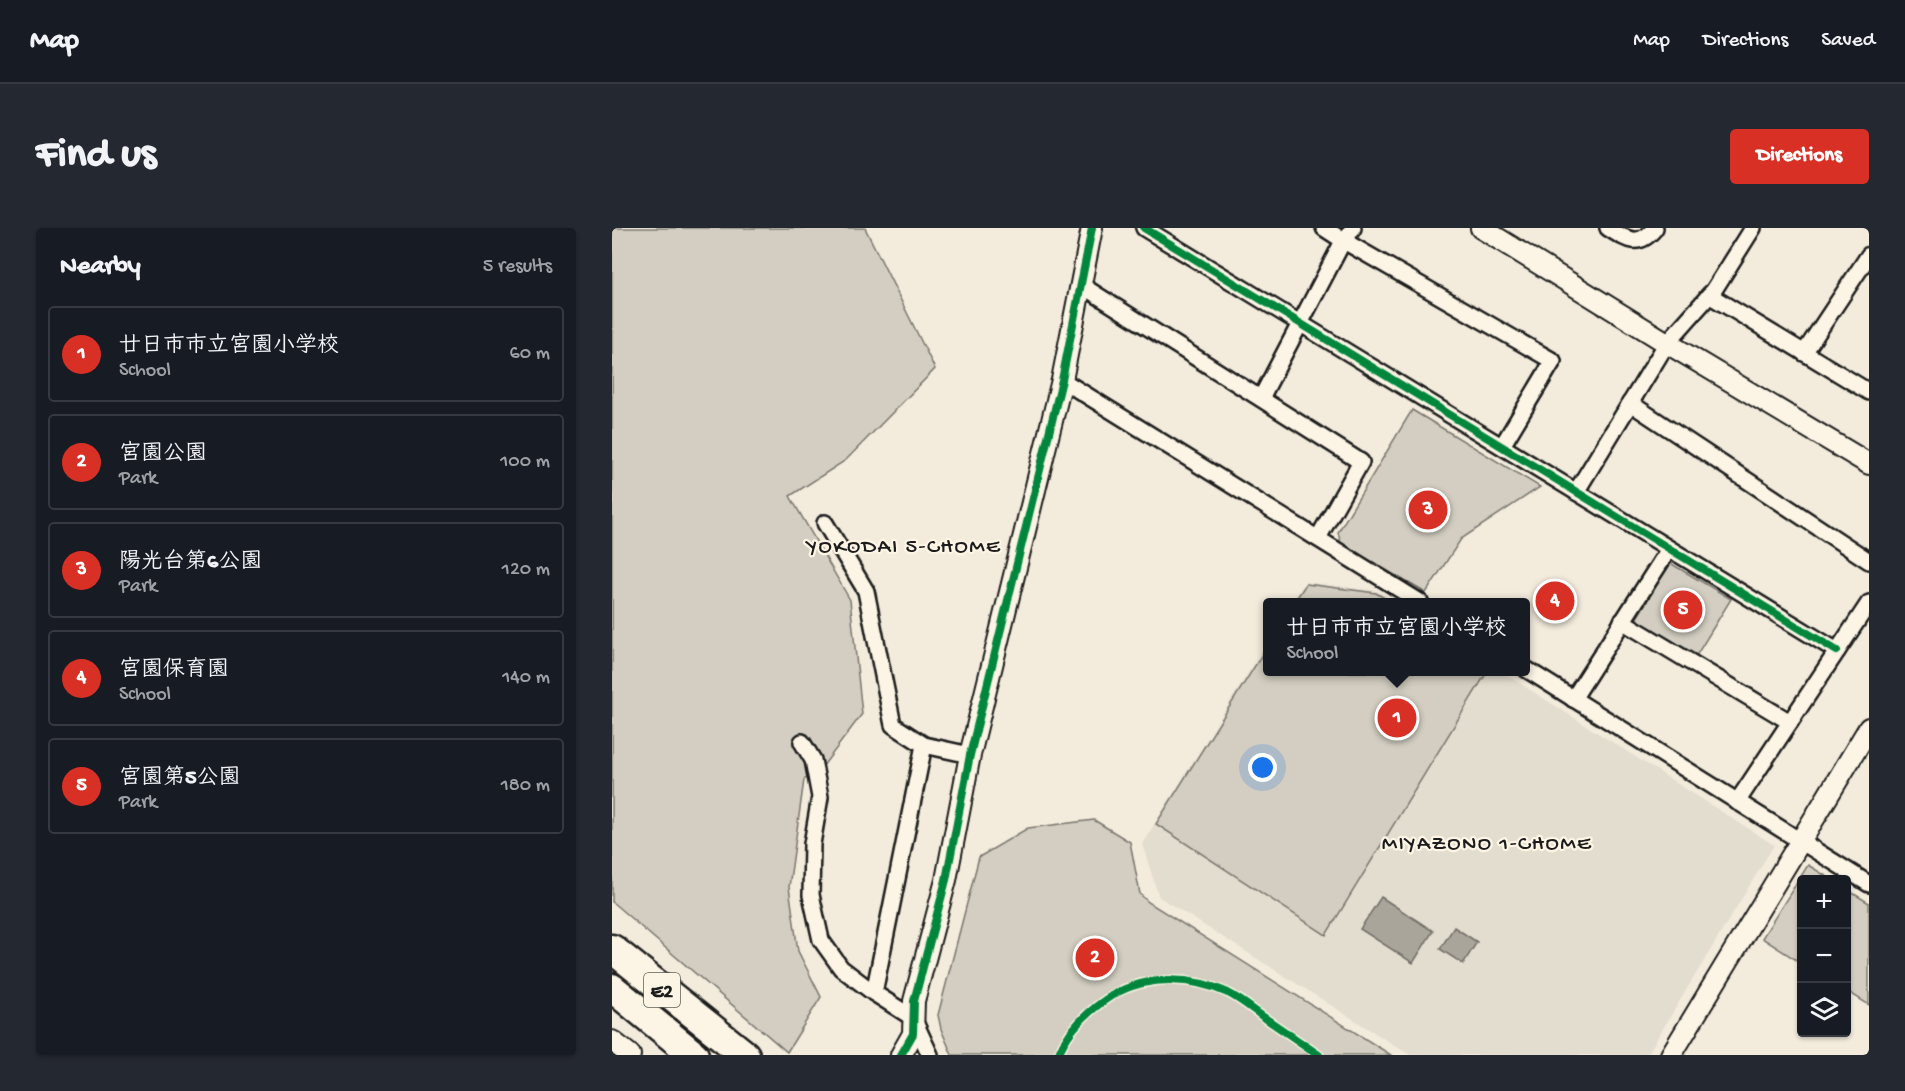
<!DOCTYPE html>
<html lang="en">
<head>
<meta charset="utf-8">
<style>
	:root { --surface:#171b24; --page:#242831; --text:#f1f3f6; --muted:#9ea1a6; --line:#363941; --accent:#d93025 }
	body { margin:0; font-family:"Gochi Hand","Klee One",sans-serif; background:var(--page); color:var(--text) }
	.controls { position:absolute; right:18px; bottom:18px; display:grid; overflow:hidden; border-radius:6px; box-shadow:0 2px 4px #0004 }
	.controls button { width:54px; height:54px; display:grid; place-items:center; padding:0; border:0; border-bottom:2px solid var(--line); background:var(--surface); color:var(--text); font:30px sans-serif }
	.you { position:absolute; left:651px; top:540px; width:21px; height:21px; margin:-15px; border:4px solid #fff; border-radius:50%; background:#1a73e8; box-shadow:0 0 0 9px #1a73e833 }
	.badge { display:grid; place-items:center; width:39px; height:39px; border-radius:50%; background:var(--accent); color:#fff; font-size:20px; font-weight:700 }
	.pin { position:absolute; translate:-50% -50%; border:3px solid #fff; box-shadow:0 2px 6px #0006 }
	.popup { position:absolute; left:651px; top:370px; width:267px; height:78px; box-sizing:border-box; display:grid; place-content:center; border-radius:6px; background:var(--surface); filter:drop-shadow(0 2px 4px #0005); font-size:20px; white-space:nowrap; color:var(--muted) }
	.popup b { font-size:22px; color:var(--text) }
	.popup::after { content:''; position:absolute; left:50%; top:100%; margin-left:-12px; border:12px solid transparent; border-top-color:var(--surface) }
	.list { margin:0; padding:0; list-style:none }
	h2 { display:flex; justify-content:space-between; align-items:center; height:78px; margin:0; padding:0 24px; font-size:26px }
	h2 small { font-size:20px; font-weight:400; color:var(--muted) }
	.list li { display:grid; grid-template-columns:39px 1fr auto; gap:18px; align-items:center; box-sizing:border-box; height:96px; margin:0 12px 12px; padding:0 12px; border:2px solid var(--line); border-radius:6px }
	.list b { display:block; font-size:22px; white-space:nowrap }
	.list p { margin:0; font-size:20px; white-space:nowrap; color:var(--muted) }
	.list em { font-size:20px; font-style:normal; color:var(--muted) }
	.icon { flex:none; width:33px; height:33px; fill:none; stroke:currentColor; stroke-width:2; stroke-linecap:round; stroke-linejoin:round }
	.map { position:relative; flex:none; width:1257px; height:827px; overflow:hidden; border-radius:6px }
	header { display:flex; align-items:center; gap:36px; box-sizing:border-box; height:84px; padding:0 30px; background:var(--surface); border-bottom:2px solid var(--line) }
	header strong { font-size:28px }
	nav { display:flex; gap:33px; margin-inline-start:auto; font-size:21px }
	.intro { display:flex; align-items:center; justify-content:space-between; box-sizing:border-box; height:144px; padding:0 36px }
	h1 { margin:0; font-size:42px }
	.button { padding:15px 27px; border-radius:6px; background:var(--accent); color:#fff; font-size:21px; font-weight:700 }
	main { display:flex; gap:36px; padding:0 36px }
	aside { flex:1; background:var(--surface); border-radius:6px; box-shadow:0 2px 4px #0004 }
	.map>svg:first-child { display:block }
	.built { fill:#e3ddcf }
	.green { fill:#d3cec1; stroke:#78756e; stroke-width:1.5 }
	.water { fill:#aaa59b; stroke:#716e68; stroke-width:1.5 }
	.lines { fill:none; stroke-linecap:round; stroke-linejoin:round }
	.minor-casing { stroke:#1c1c1c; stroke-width:20 }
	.tertiary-casing { stroke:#1c1c1c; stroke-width:24 }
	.motorway-casing { stroke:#1c1c1c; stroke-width:33 }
	.minor { stroke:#fcf5e5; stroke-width:15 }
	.tertiary { stroke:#fcf5e5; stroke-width:20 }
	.motorway { stroke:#fcf5e5; stroke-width:28 }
	.cycleway-casing { stroke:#fcf5e5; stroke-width:11 }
	.cycleway { stroke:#00873e; stroke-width:8 }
	.labels { text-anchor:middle; stroke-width:4.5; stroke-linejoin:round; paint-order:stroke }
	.shield { fill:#fcf5e5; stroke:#5f5d58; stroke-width:1.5 }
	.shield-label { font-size:20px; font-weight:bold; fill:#1c1c1c }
	.neighbourhood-label { font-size:22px; letter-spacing:1.5px; fill:#1c1c1c; stroke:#fcf5e5 }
</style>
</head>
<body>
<header>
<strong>Map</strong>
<nav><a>Map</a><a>Directions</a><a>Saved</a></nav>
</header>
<div class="intro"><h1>Find us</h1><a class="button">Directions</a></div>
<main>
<aside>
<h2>Nearby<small>5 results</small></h2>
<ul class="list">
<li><span class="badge">1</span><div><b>廿日市市立宮園小学校</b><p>School</p></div><em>60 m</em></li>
<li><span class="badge">2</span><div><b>宮園公園</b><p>Park</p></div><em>100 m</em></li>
<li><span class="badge">3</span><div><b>陽光台第6公園</b><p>Park</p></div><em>120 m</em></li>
<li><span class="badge">4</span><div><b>宮園保育園</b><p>School</p></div><em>140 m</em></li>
<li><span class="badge">5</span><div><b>宮園第5公園</b><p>Park</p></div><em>180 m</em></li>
</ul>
</aside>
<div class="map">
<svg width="1257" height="827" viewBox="0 0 1257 827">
	<rect width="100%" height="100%" fill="#f3ecdd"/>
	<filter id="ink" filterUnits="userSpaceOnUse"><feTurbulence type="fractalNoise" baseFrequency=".0167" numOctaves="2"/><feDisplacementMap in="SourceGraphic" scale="12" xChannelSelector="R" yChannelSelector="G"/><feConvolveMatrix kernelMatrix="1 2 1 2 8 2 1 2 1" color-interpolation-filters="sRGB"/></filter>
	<g filter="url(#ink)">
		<g class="built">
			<path d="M 693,354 L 765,363 L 783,374 L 680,374 Z"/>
			<path d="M 656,413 L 656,444 L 890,444 L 1162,617 L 1035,827 L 798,827 L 547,669 L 530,616 Z"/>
		</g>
		<g class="green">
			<path d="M 0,0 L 253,0 L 323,141 L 234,232 L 178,268 L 238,372 L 250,486 L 211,538 L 192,552 L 177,659 L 186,723 L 209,769 L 175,824 L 0,674 Z"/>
			<path d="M 800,182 L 928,259 L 849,311 L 814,365 L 729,316 L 726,304 Z"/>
			<path d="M 1058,335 L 1119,371 L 1084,428 L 1023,393 Z"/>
			<path d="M 694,356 L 764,365 L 779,374 L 682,374 Z"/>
			<path d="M 656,417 L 656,444 L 875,444 L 714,707 L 544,596 Z"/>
			<path d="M 482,592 L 518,614 L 528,666 L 536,674 L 779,827 L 340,827 L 329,801 L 326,787 L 367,629 L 416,600 Z"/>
			<path d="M 1196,637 L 1219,651 L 1190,652 L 1189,735 L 1150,710 Z"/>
			<path d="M 1234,661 L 1257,675 L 1257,777 L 1235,763 Z"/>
		</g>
		<g class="water">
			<path d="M 769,669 L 821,703 L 801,735 L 748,701 Z"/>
			<path d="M 842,699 L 865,714 L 851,736 L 828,721 Z"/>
		</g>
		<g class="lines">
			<defs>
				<g id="minor">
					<path d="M 532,0 L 1225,423"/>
					<path d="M 712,0 L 732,13 L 941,133 L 890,218"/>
					<path d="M 996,0 C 1015,12 1027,20 1043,0"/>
					<path d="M 469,57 L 749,234 L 706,310"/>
					<path d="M 1097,67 L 1257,164"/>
					<path d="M 1192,125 L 1257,27"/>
					<path d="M 450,152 L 808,374"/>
					<path d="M 649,170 L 728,19 L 741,0"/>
					<path d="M 1018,175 L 1257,333"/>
					<path d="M 964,264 L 1055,115 L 1102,62 L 1141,0"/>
					<path d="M 213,295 L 254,363 L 281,497 L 312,517 L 358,527"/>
					<path d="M 1010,393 L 1178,494"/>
					<path d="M 914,441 L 1257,656"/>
					<path d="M 961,471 L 1057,321"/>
					<path d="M 190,514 L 201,532 L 208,569 L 200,616 L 199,667 L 209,712 L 229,740 L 262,765 L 301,790 L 318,827"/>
					<path d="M 1125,574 L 1257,375"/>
					<path d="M 262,765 L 312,517"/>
				</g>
				<g id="tertiary">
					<path d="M 869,0 L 1055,115 L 1257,236"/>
					<path d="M 0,813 L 18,827"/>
					<path d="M 289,827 L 301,806 L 302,773 L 334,652 L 358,527 L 450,152 L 480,0"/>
					<path d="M 1059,827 L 1257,500"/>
				</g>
				<g id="motorway">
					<path d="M 0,721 L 133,827"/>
					<path d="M 0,760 L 82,827"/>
				</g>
			</defs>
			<use href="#minor" class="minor-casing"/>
			<use href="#tertiary" class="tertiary-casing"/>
			<use href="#motorway" class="motorway-casing"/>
			<use href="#minor" class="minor"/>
			<use href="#tertiary" class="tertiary"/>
			<use href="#motorway" class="motorway"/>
			<defs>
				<g id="cycleway">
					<path d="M 532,0 L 1225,423"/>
					<path d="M 289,827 L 301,806 L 302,773 L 334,652 L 358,527 L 450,152 L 480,0"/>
					<path d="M 446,827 C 455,804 473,786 493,772 C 528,747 577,747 616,765 C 628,771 639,780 650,788 C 669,801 688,814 707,827"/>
				</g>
			</defs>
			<use href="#cycleway" class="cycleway-casing"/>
			<use href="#cycleway" class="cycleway"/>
		</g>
	</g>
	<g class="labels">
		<rect class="shield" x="32" y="745" width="36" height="34" rx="4.5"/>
		<g class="shield-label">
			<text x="50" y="769">E2</text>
		</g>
		<g class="neighbourhood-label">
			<text x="292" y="324">YOKODAI 5-CHOME</text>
			<text x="875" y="621">MIYAZONO 1-CHOME</text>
		</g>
	</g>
</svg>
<div class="controls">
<button>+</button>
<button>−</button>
<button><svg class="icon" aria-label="layers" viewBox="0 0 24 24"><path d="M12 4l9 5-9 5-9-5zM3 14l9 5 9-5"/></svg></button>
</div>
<div class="you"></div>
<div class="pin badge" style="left:785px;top:490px">1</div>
<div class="popup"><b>廿日市市立宮園小学校</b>School</div>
<div class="pin badge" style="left:483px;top:730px">2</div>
<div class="pin badge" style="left:816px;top:282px">3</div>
<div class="pin badge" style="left:943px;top:373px">4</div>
<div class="pin badge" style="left:1071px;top:382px">5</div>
</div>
</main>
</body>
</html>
